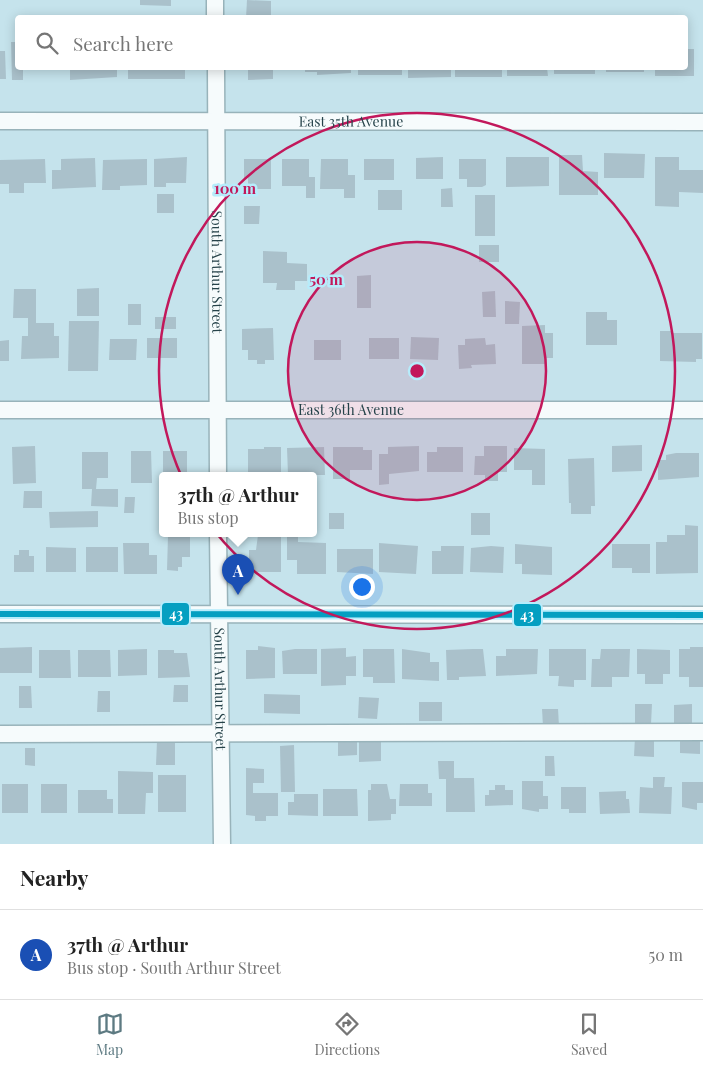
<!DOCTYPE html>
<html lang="en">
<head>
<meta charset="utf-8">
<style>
	:root { --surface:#fff; --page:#f6f6f6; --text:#222; --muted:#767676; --line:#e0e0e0; --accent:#5d7a82 }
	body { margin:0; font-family:"Playfair Display",serif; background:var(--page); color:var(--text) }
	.you { position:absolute; left:361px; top:586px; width:18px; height:18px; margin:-12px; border:4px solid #fff; border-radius:50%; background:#1a73e8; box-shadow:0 0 0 8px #1a73e833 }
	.badge { display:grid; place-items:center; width:32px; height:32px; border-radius:50%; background:var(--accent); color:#fff; font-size:16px; font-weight:700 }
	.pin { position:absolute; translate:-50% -41px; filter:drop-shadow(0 1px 2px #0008) }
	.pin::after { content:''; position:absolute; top:26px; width:18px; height:15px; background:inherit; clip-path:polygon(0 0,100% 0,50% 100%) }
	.popup { position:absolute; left:159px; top:472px; width:158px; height:65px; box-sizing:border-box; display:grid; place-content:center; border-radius:5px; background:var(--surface); filter:drop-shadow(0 1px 4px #0005); font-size:16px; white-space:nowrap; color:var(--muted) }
	.popup b { font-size:19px; color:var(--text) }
	.popup::after { content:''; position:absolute; left:50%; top:100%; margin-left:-10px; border:10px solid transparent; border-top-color:var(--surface) }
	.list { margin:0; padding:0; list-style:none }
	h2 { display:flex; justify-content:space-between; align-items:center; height:65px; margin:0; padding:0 20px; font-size:21px }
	h2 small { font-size:16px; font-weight:400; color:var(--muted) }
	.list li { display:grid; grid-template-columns:32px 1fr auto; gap:15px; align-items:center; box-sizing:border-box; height:90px; padding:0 20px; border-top:1px solid var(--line) }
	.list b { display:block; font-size:19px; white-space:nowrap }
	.list p { margin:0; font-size:16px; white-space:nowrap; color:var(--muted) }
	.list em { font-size:16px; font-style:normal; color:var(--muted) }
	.icon { flex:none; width:28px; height:28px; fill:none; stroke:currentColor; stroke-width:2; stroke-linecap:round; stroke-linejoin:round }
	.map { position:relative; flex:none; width:703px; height:844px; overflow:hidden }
	.search { position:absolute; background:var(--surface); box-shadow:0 2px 12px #0003; left:15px; right:15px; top:15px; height:55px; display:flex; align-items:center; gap:12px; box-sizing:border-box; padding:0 18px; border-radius:5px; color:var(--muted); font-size:19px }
	.sheet { height:155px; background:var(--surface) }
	nav { display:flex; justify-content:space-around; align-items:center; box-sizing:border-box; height:70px; border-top:1px solid var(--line); background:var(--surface); font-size:14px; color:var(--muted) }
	nav a { display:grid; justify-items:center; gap:2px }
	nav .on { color:var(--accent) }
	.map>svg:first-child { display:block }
	.building { fill:#aac1cb }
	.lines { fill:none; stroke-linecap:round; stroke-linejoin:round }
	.minor-casing { stroke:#98b3ba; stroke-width:19 }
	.minor { stroke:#f6fbfc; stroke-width:16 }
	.bus-1-casing { stroke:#b6ecfb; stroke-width:10 }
	.bus-1 { stroke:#049fc1; stroke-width:6 }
	.ring { fill:none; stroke:#c2185b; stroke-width:2.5 }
	.labels { text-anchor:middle; stroke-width:5; stroke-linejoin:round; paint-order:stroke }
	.street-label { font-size:14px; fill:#254249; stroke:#b6ecfb }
	.centre { fill:#c2185b; stroke:#b6ecfb; stroke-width:2.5 }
	.ring-label { font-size:15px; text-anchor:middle; font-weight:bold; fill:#c2185b; stroke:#b6ecfb; stroke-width:5; stroke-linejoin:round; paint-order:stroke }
	.line-badge { stroke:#b6ecfb; stroke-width:2 }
	.badge-label { font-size:14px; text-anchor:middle; font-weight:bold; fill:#fff }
</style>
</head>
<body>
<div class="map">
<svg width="703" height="844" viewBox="0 0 703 844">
	<rect width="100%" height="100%" fill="#c5e3ec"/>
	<g class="building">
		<path d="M 140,0 L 171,0 L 171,6 L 140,5 Z"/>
		<path d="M 247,0 L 271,1 L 271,18 L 246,18 Z"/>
		<path d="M 11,42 L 18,42 L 18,68 L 23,68 L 23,80 L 12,80 Z"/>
		<path d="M 686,42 L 688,42 L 688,49 L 694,49 L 694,76 L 655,76 L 655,68 L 686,68 Z"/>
		<path d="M 0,51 L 5,51 L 6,79 L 0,79 Z"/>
		<path d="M 70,68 L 117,68 L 117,77 L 70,80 Z"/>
		<rect x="128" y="68" width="57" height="11"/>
		<path d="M 245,68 L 273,68 L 273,79 L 248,80 L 248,70 L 245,70 Z"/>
		<path d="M 305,68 L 351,68 L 351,73 L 317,75 L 317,72 L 305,72 Z"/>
		<rect x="358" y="68" width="44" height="7"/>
		<path d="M 408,68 L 451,68 L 451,77 L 408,78 Z"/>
		<rect x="455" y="68" width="47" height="9"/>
		<path d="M 507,68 L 547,68 L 548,76 L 507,76 Z"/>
		<rect x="554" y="68" width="41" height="6"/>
		<rect x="606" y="68" width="38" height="4"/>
		<path d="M 604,153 L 645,154 L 644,178 L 604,178 Z"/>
		<path d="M 559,155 L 582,155 L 583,171 L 598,172 L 598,195 L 559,195 Z"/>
		<path d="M 187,157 L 186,183 L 166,183 L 166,187 L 154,187 L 154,159 Z"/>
		<path d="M 443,157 L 443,179 L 416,179 L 416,158 Z"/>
		<path d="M 506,157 L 549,157 L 549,186 L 506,187 Z"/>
		<path d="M 655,157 L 679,157 L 679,170 L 703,170 L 703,193 L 679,192 L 679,207 L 655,206 Z"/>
		<path d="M 95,158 L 96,187 L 52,189 L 52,170 L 61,170 L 61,159 Z"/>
		<path d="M 45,159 L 46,183 L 24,183 L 24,193 L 9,193 L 9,184 L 0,184 L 0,160 Z"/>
		<path d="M 147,159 L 147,185 L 120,186 L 120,190 L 102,190 L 103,160 Z"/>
		<path d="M 244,159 L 271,159 L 271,189 L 248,189 L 248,178 L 244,178 Z"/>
		<path d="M 282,159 L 309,159 L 309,177 L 315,177 L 315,198 L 306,198 L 306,186 L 282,186 Z"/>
		<path d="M 321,159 L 348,159 L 348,175 L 355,175 L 355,198 L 344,198 L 344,189 L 320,189 Z"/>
		<rect x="364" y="159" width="30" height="21"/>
		<path d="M 459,159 L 486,159 L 486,185 L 482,187 L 467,187 L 467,179 L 459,179 Z"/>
		<path d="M 452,188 L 453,207 L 441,207 L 441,189 Z"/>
		<rect x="378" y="190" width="24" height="20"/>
		<rect x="157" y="194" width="17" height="19"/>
		<rect x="475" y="195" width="20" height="41"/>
		<path d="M 244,206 L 260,206 L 259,224 L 244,224 Z"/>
		<rect x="479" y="245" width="20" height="17"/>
		<path d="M 263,251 L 287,252 L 287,263 L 307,264 L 307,281 L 295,281 L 295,290 L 276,290 L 277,283 L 263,283 Z"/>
		<path d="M 371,275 L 371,308 L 357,308 L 357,276 Z"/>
		<path d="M 99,288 L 99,316 L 77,316 L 77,289 Z"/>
		<path d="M 14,289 L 36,289 L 36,323 L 54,323 L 54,336 L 59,336 L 59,358 L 21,359 L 22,336 L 28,336 L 28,318 L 13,318 Z"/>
		<path d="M 495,291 L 496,317 L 483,317 L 482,292 Z"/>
		<path d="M 505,301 L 520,302 L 519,324 L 505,324 Z"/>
		<rect x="128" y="304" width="13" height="21"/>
		<path d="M 586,312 L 607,312 L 607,320 L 617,320 L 617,345 L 586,345 Z"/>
		<rect x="155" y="317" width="21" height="12"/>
		<path d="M 69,321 L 99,321 L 98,371 L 68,371 Z"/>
		<path d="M 545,325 L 545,333 L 553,333 L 553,358 L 546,358 L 546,364 L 522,364 L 522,326 Z"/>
		<path d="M 273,328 L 274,360 L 265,360 L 265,364 L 257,364 L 257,360 L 248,360 L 248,350 L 242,350 L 242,329 Z"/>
		<path d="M 660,331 L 672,331 L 672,333 L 702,333 L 702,359 L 696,359 L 696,362 L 660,361 Z"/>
		<path d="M 411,337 L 439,338 L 438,360 L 410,359 Z"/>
		<rect x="147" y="338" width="30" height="20"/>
		<rect x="369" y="338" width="30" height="21"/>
		<path d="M 485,338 L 486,345 L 495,344 L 496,364 L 471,365 L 472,368 L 459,369 L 458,345 L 465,345 L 465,339 Z"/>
		<path d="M 110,339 L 137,339 L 136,360 L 109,360 Z"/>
		<path d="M 9,340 L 9,361 L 0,361 L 0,341 Z"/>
		<rect x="314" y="340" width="27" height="20"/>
		<path d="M 642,445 L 642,471 L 612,472 L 612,446 Z"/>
		<path d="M 35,446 L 36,483 L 13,484 L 12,447 Z"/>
		<path d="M 419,446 L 419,471 L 389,474 L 389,484 L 379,485 L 379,454 L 388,454 L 388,447 Z"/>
		<path d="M 484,446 L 507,446 L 507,472 L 498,472 L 498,481 L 485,481 L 485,475 L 474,475 L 475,456 L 484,456 Z"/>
		<path d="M 264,447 L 281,447 L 281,476 L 248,476 L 248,449 L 264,449 Z"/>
		<path d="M 324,447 L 325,475 L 288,475 L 287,448 Z"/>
		<path d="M 333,447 L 363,447 L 363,450 L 372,450 L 372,470 L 350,470 L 350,479 L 333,479 Z"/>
		<path d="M 437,447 L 463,447 L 463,472 L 427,472 L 427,452 L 437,452 Z"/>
		<path d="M 514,448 L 545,449 L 545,485 L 532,485 L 532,470 L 514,470 Z"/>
		<path d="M 131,451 L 151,451 L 152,483 L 131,483 Z"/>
		<rect x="163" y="451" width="24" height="25"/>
		<path d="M 82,452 L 108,452 L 108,478 L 97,478 L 96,489 L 118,489 L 118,507 L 91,506 L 92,489 L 82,489 Z"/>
		<path d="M 676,453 L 699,453 L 699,477 L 658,480 L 658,460 L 666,460 L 666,455 Z"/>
		<path d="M 594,458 L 595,506 L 591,506 L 591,514 L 571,514 L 571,503 L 569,503 L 568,459 Z"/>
		<path d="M 24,491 L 42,491 L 42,508 L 23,508 Z"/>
		<path d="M 125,497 L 135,497 L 134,513 L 124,513 Z"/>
		<path d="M 159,503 L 163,503 L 163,523 L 160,523 Z"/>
		<path d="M 98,511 L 98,527 L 50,528 L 49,512 Z"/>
		<rect x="329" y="513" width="15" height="16"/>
		<rect x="471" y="513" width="19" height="22"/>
		<path d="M 685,525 L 698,526 L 698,573 L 656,574 L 656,542 L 667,542 L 667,535 L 685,535 Z"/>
		<path d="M 287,534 L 298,534 L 298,542 L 326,543 L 326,574 L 297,574 L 297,560 L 287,560 Z"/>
		<path d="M 258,535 L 281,535 L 281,572 L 249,572 L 249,550 L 256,550 Z"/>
		<path d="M 168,536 L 190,537 L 190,557 L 182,557 L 182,567 L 178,567 L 178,571 L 167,570 Z"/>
		<path d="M 123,543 L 149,543 L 149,555 L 157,555 L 157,574 L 124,574 Z"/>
		<path d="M 379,543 L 418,546 L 416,574 L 379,572 Z"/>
		<path d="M 515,544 L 552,547 L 552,575 L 522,574 L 522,564 L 515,564 Z"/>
		<path d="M 612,544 L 650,544 L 650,573 L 632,573 L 632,568 L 612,568 Z"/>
		<path d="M 441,546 L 464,546 L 463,574 L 432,574 L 432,551 L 441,551 Z"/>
		<path d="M 491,546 L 504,547 L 503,573 L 470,572 L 471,548 Z"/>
		<path d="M 46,547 L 76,548 L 76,572 L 46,572 Z"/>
		<rect x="86" y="547" width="32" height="25"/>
		<path d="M 337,549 L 373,549 L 373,574 L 337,572 Z"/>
		<path d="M 19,550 L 29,550 L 29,556 L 34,556 L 34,572 L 14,572 L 14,555 L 19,555 Z"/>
		<path d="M 258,646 L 275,648 L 275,678 L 246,679 L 246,650 L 258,650 Z"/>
		<path d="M 32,647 L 32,673 L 0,673 L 0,648 Z"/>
		<path d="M 690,647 L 703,647 L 703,687 L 689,687 L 689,677 L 679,677 L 679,649 L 690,649 Z"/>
		<path d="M 346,648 L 346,657 L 356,656 L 356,676 L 346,676 L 346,685 L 321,686 L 321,649 Z"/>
		<path d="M 147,649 L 147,675 L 118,676 L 118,650 Z"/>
		<path d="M 295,649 L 317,649 L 317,674 L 283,674 L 282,651 Z"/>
		<path d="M 363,649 L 394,649 L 395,683 L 373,683 L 373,677 L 363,677 Z"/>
		<path d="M 402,649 L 430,653 L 430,662 L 439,662 L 439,681 L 402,679 Z"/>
		<path d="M 473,649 L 483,649 L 486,676 L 459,677 L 459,680 L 447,680 L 446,650 Z"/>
		<path d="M 506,649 L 538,649 L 537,674 L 496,676 L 496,656 L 506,656 Z"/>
		<path d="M 549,649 L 586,649 L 586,680 L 574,680 L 574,687 L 558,686 L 559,676 L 549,676 Z"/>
		<path d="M 601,649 L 630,649 L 629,677 L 612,677 L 612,687 L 591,687 L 592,659 L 600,659 Z"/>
		<path d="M 637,649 L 670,650 L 670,674 L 663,674 L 663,684 L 645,684 L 645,674 L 637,674 Z"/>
		<path d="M 39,650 L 70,650 L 71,678 L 39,678 Z"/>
		<path d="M 78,650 L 110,650 L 111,677 L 78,677 Z"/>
		<path d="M 158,650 L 174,650 L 174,653 L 187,653 L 190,677 L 158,678 Z"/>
		<path d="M 174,685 L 188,685 L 188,702 L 173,702 Z"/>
		<path d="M 19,686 L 31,686 L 32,708 L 19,708 Z"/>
		<path d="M 98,691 L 110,691 L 110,712 L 97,712 Z"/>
		<path d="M 264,694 L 300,695 L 300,714 L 264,713 Z"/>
		<path d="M 359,697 L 379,698 L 377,719 L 358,718 Z"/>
		<rect x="419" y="702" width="23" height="19"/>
		<path d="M 635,704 L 652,704 L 651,724 L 635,724 Z"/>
		<path d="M 692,704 L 692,723 L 674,723 L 674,705 Z"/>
		<path d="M 542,709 L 558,709 L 559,726 L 543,726 Z"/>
		<path d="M 381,737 L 381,761 L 359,762 L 359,738 Z"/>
		<path d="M 635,737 L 654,737 L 654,757 L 634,756 Z"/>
		<path d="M 680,737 L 700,737 L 700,754 L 680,753 Z"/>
		<path d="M 357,738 L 357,755 L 338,756 L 338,739 Z"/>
		<path d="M 157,741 L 175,741 L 175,765 L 156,765 Z"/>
		<path d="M 294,745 L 295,792 L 281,792 L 280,746 Z"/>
		<path d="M 25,748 L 35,748 L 35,766 L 25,765 Z"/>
		<path d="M 545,756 L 554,756 L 555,776 L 545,776 Z"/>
		<path d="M 438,761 L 454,761 L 454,778 L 474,778 L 475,812 L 446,812 L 446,779 L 439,779 Z"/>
		<path d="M 246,768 L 264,769 L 264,783 L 253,783 L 253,793 L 278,793 L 278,816 L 266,816 L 266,821 L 255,821 L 255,816 L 246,815 Z"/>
		<path d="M 118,771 L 153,772 L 153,793 L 146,793 L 145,814 L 118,814 Z"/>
		<rect x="158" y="775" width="28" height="37"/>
		<path d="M 653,777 L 665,777 L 664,787 L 672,787 L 671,814 L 639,813 L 640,787 L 653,788 Z"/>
		<path d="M 522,781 L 543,781 L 543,796 L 548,796 L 548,809 L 539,809 L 539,812 L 522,809 Z"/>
		<path d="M 682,782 L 703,782 L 703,803 L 697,803 L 697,810 L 682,807 Z"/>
		<rect x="2" y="784" width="26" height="29"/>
		<rect x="41" y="784" width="26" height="29"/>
		<path d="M 371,784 L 387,784 L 390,799 L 396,799 L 396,814 L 391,814 L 391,820 L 368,821 L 368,790 L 371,790 Z"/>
		<path d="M 400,784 L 428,784 L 428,793 L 432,793 L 432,806 L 399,806 Z"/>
		<path d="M 495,785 L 505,785 L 505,790 L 513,790 L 513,805 L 485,806 L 485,795 L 489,795 L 489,790 L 495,790 Z"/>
		<path d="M 561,787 L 586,787 L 586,813 L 569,813 L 569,809 L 561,809 Z"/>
		<path d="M 323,789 L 357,789 L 358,816 L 323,816 Z"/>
		<path d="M 78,790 L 107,790 L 107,799 L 113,799 L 113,813 L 78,813 Z"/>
		<path d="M 626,791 L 626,799 L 629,799 L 630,813 L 600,814 L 599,792 Z"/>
		<path d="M 294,794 L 318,794 L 318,816 L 288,815 L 288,802 L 294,802 Z"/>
	</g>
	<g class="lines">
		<defs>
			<g id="minor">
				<path d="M 215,0 L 215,18"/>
				<path id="s1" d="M 216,68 L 218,476"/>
				<path id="s2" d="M 0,121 L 703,122"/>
				<path id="s3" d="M 0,410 L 703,410"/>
				<path id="s4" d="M 218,534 L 222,844"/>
				<path d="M 0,614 L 703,615"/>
				<path d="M 0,734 L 703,732"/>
			</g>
		</defs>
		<use href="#minor" class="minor-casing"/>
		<use href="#minor" class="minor"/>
		<defs>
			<path id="bus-1" d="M 0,614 L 703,615"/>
		</defs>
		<use href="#bus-1" class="bus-1-casing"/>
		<use href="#bus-1" class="bus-1"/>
	</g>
	<circle cx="417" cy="371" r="129" fill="#c2185b" fill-opacity=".12"/>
	<g class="ring">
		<circle cx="417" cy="371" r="129"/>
		<circle cx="417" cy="371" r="258"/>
	</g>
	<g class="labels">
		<g class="street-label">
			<text dy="5" stroke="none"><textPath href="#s2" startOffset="351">East 35th Avenue</textPath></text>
			<text dy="5" stroke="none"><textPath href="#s1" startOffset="204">South Arthur Street</textPath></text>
			<text dy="5" stroke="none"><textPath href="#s3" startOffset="351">East 36th Avenue</textPath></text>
			<text dy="5" stroke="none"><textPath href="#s4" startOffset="155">South Arthur Street</textPath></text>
		</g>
	</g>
	<circle cx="417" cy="371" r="8" class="centre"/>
	<g class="ring-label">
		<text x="235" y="194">100 m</text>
		<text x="326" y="285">50 m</text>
	</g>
	<g class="line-badge">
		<rect x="161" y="602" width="29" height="24" rx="5" fill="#049fc1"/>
		<rect x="513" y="603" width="29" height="24" rx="5" fill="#049fc1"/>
	</g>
	<g class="badge-label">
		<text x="176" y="619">43</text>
		<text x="527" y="620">43</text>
	</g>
</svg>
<div class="you"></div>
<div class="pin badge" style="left:238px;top:595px;background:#1a4fb4">A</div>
<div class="popup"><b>37th @ Arthur</b>Bus stop</div>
<div class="search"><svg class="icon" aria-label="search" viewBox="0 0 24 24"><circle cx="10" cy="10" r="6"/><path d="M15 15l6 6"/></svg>Search here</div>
</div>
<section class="sheet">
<h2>Nearby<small></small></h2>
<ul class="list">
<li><span class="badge" style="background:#1a4fb4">A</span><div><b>37th @ Arthur</b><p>Bus stop · South Arthur Street</p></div><em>50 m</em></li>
</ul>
</section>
<nav>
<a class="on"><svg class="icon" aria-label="map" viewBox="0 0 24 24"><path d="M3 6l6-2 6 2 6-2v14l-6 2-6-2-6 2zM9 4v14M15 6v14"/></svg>Map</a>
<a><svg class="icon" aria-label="directions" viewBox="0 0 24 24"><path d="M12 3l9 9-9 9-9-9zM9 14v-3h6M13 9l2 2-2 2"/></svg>Directions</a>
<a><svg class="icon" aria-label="saved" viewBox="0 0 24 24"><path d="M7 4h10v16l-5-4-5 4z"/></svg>Saved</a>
</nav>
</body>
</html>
